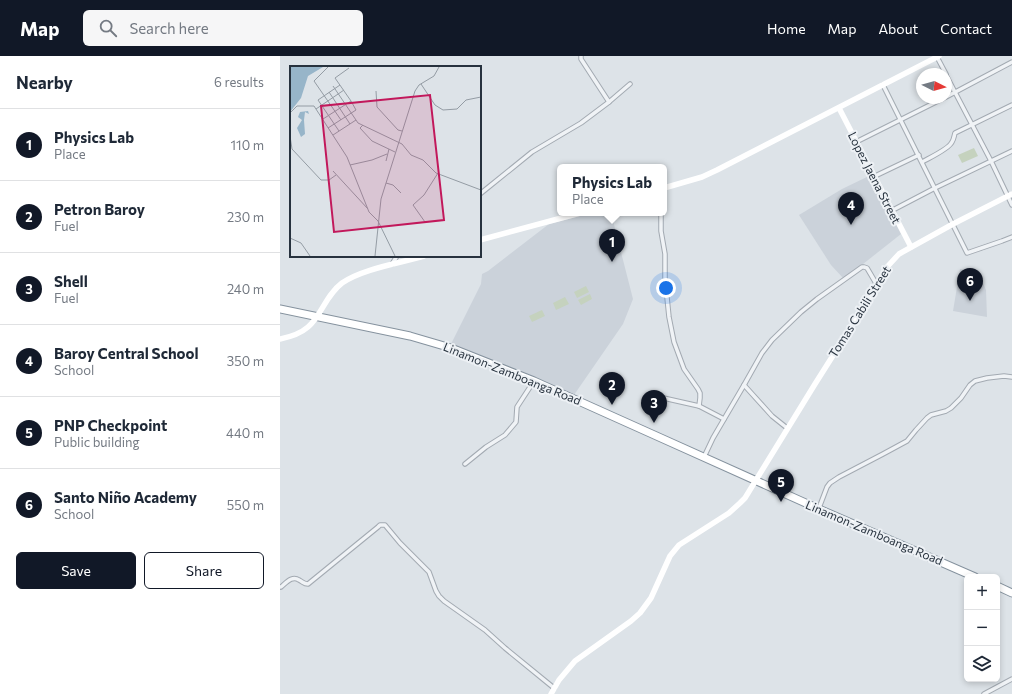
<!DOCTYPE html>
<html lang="en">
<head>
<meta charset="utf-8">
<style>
	:root { --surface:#fff; --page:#f6f6f7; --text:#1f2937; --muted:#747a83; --line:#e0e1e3; --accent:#111827 }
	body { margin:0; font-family:Commissioner,sans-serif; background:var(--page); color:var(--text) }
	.controls { position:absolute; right:12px; bottom:12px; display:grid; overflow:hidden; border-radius:6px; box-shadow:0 2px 6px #0003 }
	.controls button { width:36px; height:36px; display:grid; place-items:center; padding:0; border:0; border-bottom:1px solid var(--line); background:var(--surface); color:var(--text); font:20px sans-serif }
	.compass { position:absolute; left:636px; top:12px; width:36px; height:36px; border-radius:50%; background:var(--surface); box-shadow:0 2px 6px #0003; rotate:96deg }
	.you { position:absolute; left:386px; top:232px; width:14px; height:14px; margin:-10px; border:3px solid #fff; border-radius:50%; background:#1a73e8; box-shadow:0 0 0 6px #1a73e833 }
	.badge { display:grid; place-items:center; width:26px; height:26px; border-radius:50%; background:var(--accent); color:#fff; font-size:13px; font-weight:700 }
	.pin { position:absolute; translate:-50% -33px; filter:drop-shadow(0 1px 2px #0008) }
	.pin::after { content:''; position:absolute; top:21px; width:14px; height:12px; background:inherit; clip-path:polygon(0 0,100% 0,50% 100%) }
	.popup { position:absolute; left:277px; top:108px; width:110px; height:52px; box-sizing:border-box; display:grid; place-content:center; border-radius:6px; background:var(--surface); filter:drop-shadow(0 1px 3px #0005); font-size:13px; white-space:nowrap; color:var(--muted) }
	.popup b { font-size:15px; color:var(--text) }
	.popup::after { content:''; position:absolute; left:50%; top:100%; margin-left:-8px; border:8px solid transparent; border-top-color:var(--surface) }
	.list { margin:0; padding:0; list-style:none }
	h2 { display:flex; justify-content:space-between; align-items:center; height:52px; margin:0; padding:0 16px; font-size:17px }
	h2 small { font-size:13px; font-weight:400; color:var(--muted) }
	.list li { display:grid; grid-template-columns:26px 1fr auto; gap:12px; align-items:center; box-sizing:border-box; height:72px; padding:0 16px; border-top:1px solid var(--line) }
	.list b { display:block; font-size:15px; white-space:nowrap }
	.list p { margin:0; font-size:13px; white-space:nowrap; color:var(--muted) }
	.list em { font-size:13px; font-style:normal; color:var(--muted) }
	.actions { display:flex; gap:8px; padding:12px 16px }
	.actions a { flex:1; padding:9px 0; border:1px solid var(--accent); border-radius:6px; text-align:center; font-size:14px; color:var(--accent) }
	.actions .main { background:var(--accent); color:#fff }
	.icon { flex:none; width:22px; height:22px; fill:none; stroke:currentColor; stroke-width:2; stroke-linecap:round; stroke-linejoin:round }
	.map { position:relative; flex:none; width:732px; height:638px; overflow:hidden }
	header { display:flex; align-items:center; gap:24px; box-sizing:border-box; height:56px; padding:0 20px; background:var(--accent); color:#fff }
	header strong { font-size:19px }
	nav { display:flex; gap:22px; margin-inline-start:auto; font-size:14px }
	.search { width:280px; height:36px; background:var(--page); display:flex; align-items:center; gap:10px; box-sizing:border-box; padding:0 14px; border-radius:6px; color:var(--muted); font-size:15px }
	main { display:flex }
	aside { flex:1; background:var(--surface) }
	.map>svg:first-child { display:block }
	.built { fill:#cbd2da }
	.green { fill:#c5d2be }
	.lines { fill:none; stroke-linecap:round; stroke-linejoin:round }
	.street-casing { stroke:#a3aab2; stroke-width:5.5 }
	.highway-casing { stroke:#85929e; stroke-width:9 }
	.street { stroke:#f0f3f6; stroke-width:3.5 }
	.secondary { stroke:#fff; stroke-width:5.5 }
	.highway { stroke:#fff; stroke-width:7 }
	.labels { text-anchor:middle; stroke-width:4; stroke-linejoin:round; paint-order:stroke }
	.street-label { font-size:12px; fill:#27323e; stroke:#edf1f5 }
	.inset-road { fill:none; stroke:#949ca4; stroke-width:1 }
	.view { fill:#c2185b; fill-opacity:0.15; stroke:#c2185b; stroke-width:2 }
	.inset-edge { fill:none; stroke:#27323e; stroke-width:2 }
</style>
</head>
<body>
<header>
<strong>Map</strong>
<div class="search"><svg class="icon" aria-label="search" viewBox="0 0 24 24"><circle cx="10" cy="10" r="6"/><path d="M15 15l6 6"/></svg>Search here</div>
<nav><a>Home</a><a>Map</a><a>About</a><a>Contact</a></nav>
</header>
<main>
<aside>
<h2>Nearby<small>6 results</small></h2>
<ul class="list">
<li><span class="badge">1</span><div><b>Physics Lab</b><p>Place</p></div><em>110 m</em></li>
<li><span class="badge">2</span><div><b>Petron Baroy</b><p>Fuel</p></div><em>230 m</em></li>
<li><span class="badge">3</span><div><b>Shell</b><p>Fuel</p></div><em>240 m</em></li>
<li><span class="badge">4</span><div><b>Baroy Central School</b><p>School</p></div><em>350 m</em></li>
<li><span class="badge">5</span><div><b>PNP Checkpoint</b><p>Public building</p></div><em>440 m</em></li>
<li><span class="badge">6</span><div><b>Santo Niño Academy</b><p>School</p></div><em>550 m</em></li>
</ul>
<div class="actions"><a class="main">Save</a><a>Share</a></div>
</aside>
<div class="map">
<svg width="732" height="638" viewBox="0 0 732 638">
	<rect width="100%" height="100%" fill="#dde3e8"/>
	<g class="built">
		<path d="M 591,119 L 621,178 L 564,223 L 551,209 L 519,159 L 562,133 Z"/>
		<path d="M 312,157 L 331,157 L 353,243 L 343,268 L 294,339 L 171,288 L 201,228 L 202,218 L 208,215 L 269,168 Z"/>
		<path d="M 680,213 L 698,216 L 706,234 L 707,261 L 673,255 Z"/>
	</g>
	<g class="green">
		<path d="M 694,92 L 698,100 L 682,107 L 678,99 Z"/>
		<path d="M 306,230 L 309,236 L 297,242 L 294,236 Z"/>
		<path d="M 310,238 L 312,243 L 301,249 L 298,244 Z"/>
		<path d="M 285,241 L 289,248 L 276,254 L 273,247 Z"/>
		<path d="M 262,254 L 265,260 L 252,266 L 249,260 Z"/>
	</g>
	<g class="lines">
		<defs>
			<g id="street">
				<path d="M 301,0 L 301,3 L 329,46"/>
				<path d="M 657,1 L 666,18"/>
				<path d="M 666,19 L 711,105 L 732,149"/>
				<path d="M 603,29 L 687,197 L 722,185 L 732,181"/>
				<path d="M 666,41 L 732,6"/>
				<path d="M 576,86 L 664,42"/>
				<path d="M 642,106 C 649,102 669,93 672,86 C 674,83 674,80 675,77 L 732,49"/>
				<path d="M 593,121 L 639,99"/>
				<path d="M 200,138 L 252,96 L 301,67 L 329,46 L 350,28"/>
				<path d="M 611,155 L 655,132 L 732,95"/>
				<path d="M 381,157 L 381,175 L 385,198 L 385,222 L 389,261 L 394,286 L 404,313 L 418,333 L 420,337 L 420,342 L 419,350"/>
				<path d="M 112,208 L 117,200"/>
				<path d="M 464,329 L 492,360 L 507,372"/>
				<path d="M 379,341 L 419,350 L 444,363"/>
				<path d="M 424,401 L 433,382 L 464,329 L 482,297 L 492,284 L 521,256 L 537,243 L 582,211 L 584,211 L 587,212 L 597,229"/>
				<path d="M 185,408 L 206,391 L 225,379 L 236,366 L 237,351 L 254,325"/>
				<path d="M 539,452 L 547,431 L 550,427 L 559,421 L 603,398 L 627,385 L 636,374 L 647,362 L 651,359 L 666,355 L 671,352 L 681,342 L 690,329 L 695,325 L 707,322 L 724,320 L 732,321"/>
				<path d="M 1,531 C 6,527 12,519 19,524 C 23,526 24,528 28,528 L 98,471 L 100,469 L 105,469 L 120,487 L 149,516 L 156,535 L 159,540 L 164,545 L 205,574 L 225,592 L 274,632"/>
				<path d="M 704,638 L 732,623"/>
			</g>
			<g id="highway">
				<path d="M 0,253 L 130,280 L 171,292 L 254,325 L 381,382 L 539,453 L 695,521"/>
				<path d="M 717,530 L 732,537"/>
			</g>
		</defs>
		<use href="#street" class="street-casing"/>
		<use href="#highway" class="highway-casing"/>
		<use href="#street" class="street"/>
		<g class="secondary">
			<path d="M 559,52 L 631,191"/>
			<path d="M 384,132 L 422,121 L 437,114 L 659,0"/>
			<path d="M 200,184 L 300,157"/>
			<path d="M 0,283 C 10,281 20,278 28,271 C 42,259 45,240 62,227 C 82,213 120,207 144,200"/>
			<path d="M 271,638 L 279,624 L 295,605 L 351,565 L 360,557 L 371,542 L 390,500 L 399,489 L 449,457 L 460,447 L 465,442 L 535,328 L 578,260 L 607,211 L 619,198 L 673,168 L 732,138"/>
		</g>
		<use href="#highway" class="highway"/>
	</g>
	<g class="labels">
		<g class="street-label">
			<text transform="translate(594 122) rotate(63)" y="4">Lopez Jaena Street</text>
			<text transform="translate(580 256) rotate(-58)" y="4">Tomas Cabili Street</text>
			<text transform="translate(232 318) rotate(22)" y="4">Linamon-Zamboanga Road</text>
			<text transform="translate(594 477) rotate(23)" y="4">Linamon-Zamboanga Road</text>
		</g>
	</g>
	<g transform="translate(10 10)">
		<rect width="191" height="191" fill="#dde3e8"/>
		<path d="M 0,1 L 33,1 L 18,10 L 11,32 L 0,46 ZM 18,45 L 19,48 L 15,46 L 14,54 L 15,68 L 11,71 L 7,62 L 12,54 L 8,51 L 10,46 Z" fill="#97b5c9"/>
		<path class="inset-road" d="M 38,1 L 24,15 L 51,54M 131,18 L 145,39 L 153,44 L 167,43 L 176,34 L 191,31M 43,20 L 68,57 L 112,78 L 121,89 L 133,94 L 146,107 L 191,124M 86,25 L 87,41 L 108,64 L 112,65M 39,26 L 60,58M 26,43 L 54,24M 0,47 L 7,40 L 24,40 L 57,91 L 79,146 L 88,155M 33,53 L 61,35 L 45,12 L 59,2M 73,59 L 70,62 L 82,75 L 105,86M 38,62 L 66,44 L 61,35M 49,65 L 28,34 L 50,19M 43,69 L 66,54M 0,70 L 2,83 L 31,114 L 39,114 L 46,109M 96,95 L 99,83M 60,99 L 82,94 L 97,88M 43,105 L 78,143M 96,117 L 103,119 L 111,127M 88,155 L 105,190M 135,156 L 123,139 L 134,129 L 148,107M 0,172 L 11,177 L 20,190M 85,190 L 91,133 L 125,25 L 129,19 L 144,10 L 149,1"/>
		<path class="view" d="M 140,29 L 154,154 L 44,166 L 31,40 Z"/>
		<rect width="191" height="191" class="inset-edge"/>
	</g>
</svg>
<div class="controls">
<button>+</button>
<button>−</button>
<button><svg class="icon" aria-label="layers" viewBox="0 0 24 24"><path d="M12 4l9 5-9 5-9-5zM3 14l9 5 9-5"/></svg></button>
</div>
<svg class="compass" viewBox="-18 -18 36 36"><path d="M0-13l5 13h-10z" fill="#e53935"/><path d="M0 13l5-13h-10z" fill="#747a83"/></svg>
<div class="you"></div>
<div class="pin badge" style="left:332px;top:206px">1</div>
<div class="popup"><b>Physics Lab</b>Place</div>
<div class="pin badge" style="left:332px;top:349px">2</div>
<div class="pin badge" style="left:374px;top:367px">3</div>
<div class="pin badge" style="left:571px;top:169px">4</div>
<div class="pin badge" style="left:501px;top:446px">5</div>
<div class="pin badge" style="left:690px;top:245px">6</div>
</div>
</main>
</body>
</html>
